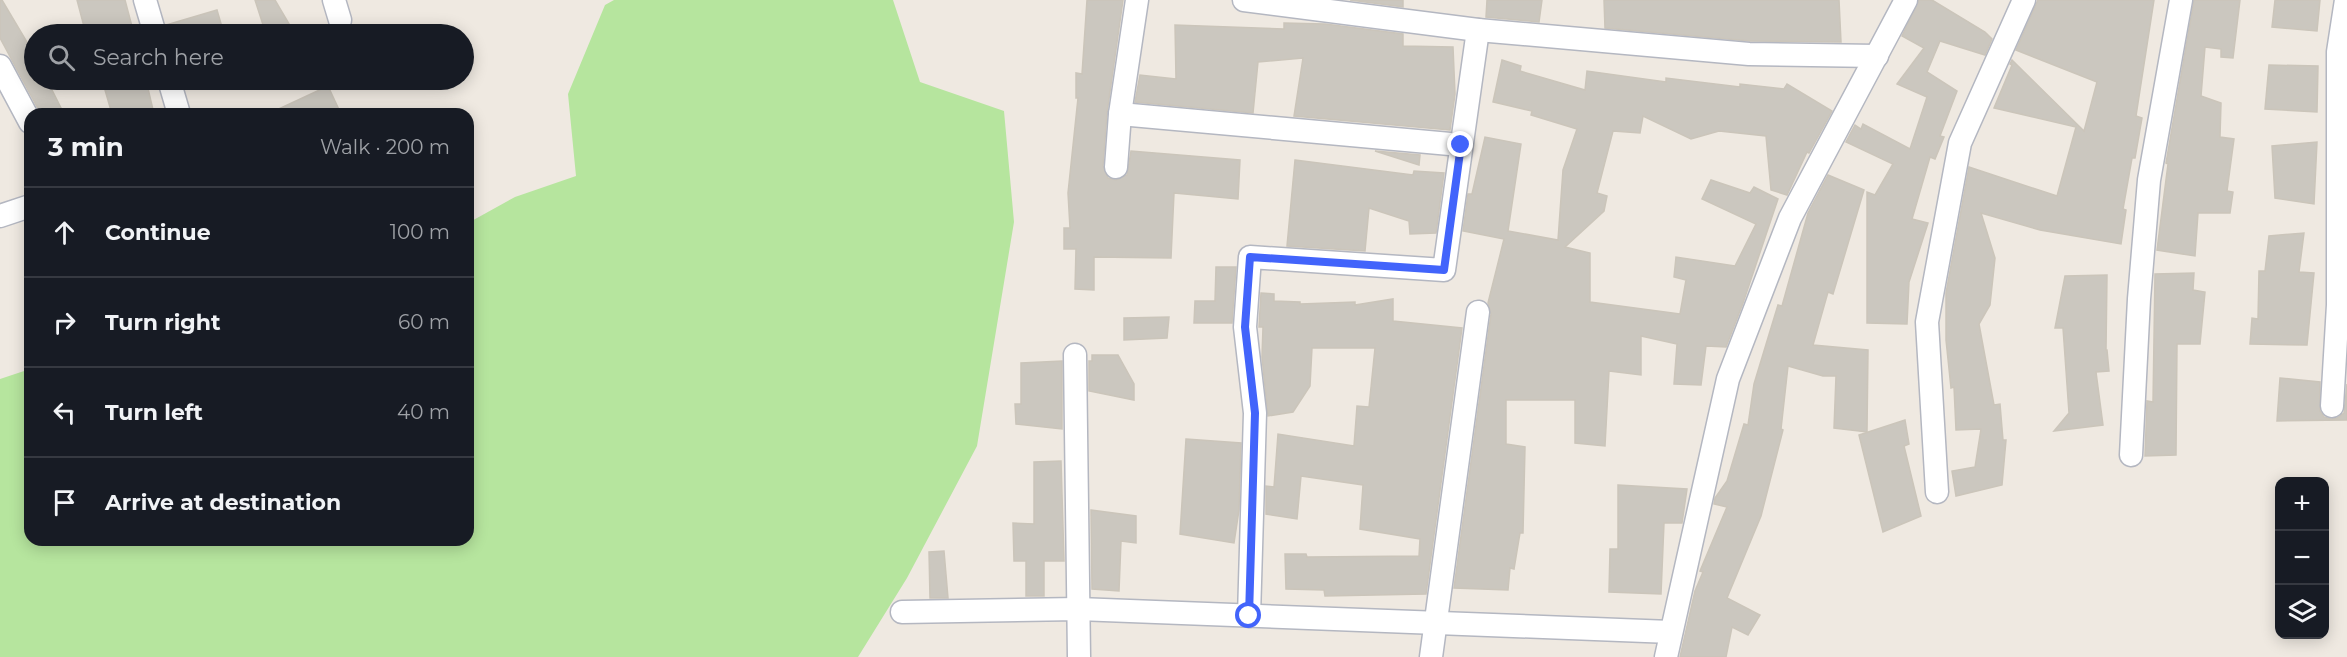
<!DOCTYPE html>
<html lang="en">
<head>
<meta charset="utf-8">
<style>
	:root { --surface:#171b24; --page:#242831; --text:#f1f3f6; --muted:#9ea1a6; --line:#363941 }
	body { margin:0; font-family:Montserrat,sans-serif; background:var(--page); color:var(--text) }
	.controls { position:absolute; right:18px; bottom:18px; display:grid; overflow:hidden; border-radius:12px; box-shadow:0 3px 15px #0003 }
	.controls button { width:54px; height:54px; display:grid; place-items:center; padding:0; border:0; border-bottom:2px solid var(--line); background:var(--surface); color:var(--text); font:30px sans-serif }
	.stop { position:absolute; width:18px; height:18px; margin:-14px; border:4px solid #4264fb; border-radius:50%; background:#fff }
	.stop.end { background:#4264fb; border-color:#fff; box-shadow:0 2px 6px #0008 }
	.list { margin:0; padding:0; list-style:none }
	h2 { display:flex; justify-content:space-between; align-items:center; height:78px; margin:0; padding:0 24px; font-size:26px }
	h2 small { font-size:20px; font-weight:400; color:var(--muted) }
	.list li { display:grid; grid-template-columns:39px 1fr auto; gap:18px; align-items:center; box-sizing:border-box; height:90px; padding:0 24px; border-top:2px solid var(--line) }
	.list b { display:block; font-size:22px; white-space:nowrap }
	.list em { font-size:20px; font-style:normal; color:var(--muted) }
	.icon { flex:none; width:33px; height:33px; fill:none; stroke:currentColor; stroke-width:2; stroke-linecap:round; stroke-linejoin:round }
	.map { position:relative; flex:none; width:2347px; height:657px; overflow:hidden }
	.search { position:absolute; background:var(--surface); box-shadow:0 3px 15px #0003; left:24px; top:24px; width:450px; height:66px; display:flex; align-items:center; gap:15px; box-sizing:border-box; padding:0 21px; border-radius:33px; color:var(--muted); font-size:22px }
	.panel { position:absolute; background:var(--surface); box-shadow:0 3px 15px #0003; left:24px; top:108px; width:450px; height:438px; border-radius:18px }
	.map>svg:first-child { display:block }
	.green { fill:#b6e59e }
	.building { fill:#cbc7bf; stroke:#cbc5ba; stroke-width:1.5 }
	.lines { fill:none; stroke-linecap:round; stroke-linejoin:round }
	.street-casing { stroke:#b4b7c1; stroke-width:25 }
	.street { stroke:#fff; stroke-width:22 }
	.route { stroke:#4264fb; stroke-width:8 }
</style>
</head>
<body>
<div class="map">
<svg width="2347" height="657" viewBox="0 0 2347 657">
	<rect width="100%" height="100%" fill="#efe9e1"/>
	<path class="green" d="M 614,0 L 893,0 L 920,82 L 1004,111 L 1014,222 L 977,446 L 907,578 L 858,657 L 0,657 L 0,379 L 30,369 L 30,540 L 468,540 L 468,223 L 515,197 L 576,176 L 568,94 L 605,5 Z"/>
	<g class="building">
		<path d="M 0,0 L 2,0 L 34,54 L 34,80 L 47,80 L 64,114 L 41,114 L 0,38 Z"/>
		<path d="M 77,0 L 125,0 L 134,34 L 86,34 Z"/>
		<path d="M 255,0 L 275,0 L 295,34 L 266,34 Z"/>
		<path d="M 1087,0 L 1123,0 L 1107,113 L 1103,166 L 1108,178 L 1116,180 L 1127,175 L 1131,151 L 1240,160 L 1238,199 L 1174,193 L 1171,258 L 1094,257 L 1094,290 L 1075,289 L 1076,249 L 1064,249 L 1064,228 L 1070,228 L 1068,193 L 1078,98 L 1076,98 L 1076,73 L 1082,74 Z"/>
		<path d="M 1350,0 L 1403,0 L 1403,7 Z"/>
		<path d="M 1487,0 L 1542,0 L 1539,22 L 1486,17 Z"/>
		<path d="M 1604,0 L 1839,0 L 1841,42 L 1750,41 L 1605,28 Z"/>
		<path d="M 1919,0 L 1932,0 L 1985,32 L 1992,39 L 1985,55 L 1940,41 L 1927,72 L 1957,91 L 1940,136 L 1944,137 L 1935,159 L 1930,157 L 1912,219 L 1928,223 L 1909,282 L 1907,324 L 1867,323 L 1867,192 L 1875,195 L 1893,164 L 1846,142 L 1855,125 L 1861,129 L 1863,124 L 1910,149 L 1927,97 L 1897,84 L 1924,48 L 1902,36 Z"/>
		<path d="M 2038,0 L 2154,0 L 2136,116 L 2142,118 L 2135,158 L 2132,158 L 2123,209 L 2126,210 L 2121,244 L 2040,230 L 1981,213 L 1995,258 L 1990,305 L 1979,324 L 1994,405 L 2000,404 L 2003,440 L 2006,440 L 2002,485 L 1956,496 L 1952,471 L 1975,467 L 1981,429 L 1956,430 L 1954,387 L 1951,388 L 1946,340 L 1946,293 L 1969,167 L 2057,196 L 2076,127 L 1994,108 L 2012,65 L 2010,64 L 2012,60 L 2084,131 L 2097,82 L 2016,50 Z"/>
		<path d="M 2194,0 L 2240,0 L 2233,58 L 2221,57 L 2221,49 L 2205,47 L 2201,96 L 2221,103 L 2220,137 L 2234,139 L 2227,191 L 2233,192 L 2230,213 L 2198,213 L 2195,256 L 2157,250 L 2168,164 L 2166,163 Z"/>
		<path d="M 2275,0 L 2320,0 L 2317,31 L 2272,27 Z"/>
		<path d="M 217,10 L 224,34 L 168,34 L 166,25 Z"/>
		<path d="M 1284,23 L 1325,24 L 1403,34 L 1403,46 L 1453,47 L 1455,94 L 1450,130 L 1294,116 L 1303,58 L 1258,62 L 1253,113 L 1135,102 L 1140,75 L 1176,79 L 1175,25 L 1284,29 Z"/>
		<path d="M 1502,60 L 1521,66 L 1520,71 L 1585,90 L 1587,71 L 1666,82 L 1666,78 L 1740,87 L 1740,84 L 1784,89 L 1787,84 L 1832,111 L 1809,153 L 1807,152 L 1787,195 L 1771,190 L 1766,136 L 1719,131 L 1691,139 L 1643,116 L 1640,133 L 1613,131 L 1597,193 L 1607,196 L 1604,211 L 1565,247 L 1590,253 L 1590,302 L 1680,314 L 1686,280 L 1674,277 L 1676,257 L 1735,266 L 1756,224 L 1702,199 L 1711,180 L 1750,193 L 1754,187 L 1778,199 L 1743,303 L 1726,347 L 1706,346 L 1701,385 L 1674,384 L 1677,344 L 1641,336 L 1641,375 L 1609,371 L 1605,446 L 1575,443 L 1575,400 L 1506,400 L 1506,444 L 1525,447 L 1523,533 L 1520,533 L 1514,569 L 1510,568 L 1508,590 L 1454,588 L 1491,314 L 1488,303 L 1504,239 L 1463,231 L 1468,194 L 1472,194 L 1485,137 L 1521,144 L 1508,231 L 1558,240 L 1563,170 L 1577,129 L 1531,115 L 1532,111 L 1493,102 Z"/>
		<path d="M 2269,65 L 2318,66 L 2317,112 L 2265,109 Z"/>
		<path d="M 108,80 L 146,80 L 154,114 L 112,114 L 105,90 Z"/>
		<path d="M 328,86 L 341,114 L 268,114 Z"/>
		<path d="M 2317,142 L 2314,204 L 2275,198 L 2272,146 Z"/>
		<path d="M 1375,151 L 1420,155 L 1419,165 Z"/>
		<path d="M 1295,160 L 1413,175 L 1414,171 L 1444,173 L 1436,233 L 1410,234 L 1409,221 L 1369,208 L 1365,251 L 1287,246 Z"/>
		<path d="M 1828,175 L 1864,190 L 1833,294 L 1828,292 L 1813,345 L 1868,350 L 1867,432 L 1834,428 L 1836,376 L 1823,376 L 1788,366 L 1781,429 L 1783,430 L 1761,516 L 1727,598 L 1760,615 L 1748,635 L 1732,627 L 1726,657 L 1680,657 L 1695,591 L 1703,572 L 1700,571 L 1727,507 L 1714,504 L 1715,498 L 1727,481 L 1744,424 L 1748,425 L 1754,384 L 1778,305 L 1782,306 L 1808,213 Z"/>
		<path d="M 2304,233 L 2299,272 L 2314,273 L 2307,345 L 2250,344 L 2252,318 L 2258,319 L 2259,271 L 2265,271 L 2269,236 Z"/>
		<path d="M 1216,267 L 1236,267 L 1232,323 L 1194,323 L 1195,301 L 1215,301 Z"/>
		<path d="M 2194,273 L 2193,290 L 2205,292 L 2200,344 L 2177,344 L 2176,455 L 2145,456 L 2147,401 L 2153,402 L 2155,274 Z"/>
		<path d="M 2107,275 L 2106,350 L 2107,350 L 2109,371 L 2096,372 L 2103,425 L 2054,431 L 2069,413 L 2063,328 L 2055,328 L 2065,276 Z"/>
		<path d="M 1261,293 L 1274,294 L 1274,301 L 1300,302 L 1300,304 L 1355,302 L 1355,305 L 1393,299 L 1393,321 L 1462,328 L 1426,594 L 1325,596 L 1324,590 L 1286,589 L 1285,554 L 1306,554 L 1307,557 L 1419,556 L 1420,539 L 1360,529 L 1363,485 L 1301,476 L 1297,519 L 1266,514 L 1266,486 L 1274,487 L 1278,434 L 1354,446 L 1357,406 L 1369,407 L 1375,348 L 1312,348 L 1310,386 L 1293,412 L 1268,416 L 1262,357 L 1263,327 L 1259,327 Z"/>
		<path d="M 1169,317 L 1167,338 L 1124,340 L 1124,318 Z"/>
		<path d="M 1092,355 L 1118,355 L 1134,384 L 1134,400 L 1089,391 L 1089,361 L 1092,361 Z"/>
		<path d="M 1062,361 L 1062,429 L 1016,424 L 1015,404 L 1021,404 L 1021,363 Z"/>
		<path d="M 2280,378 L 2320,382 L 2320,411 L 2324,417 L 2331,419 L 2337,418 L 2344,413 L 2347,384 L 2347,420 L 2277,421 Z"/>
		<path d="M 1905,420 L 1909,444 L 1904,446 L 1921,516 L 1883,532 L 1859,435 Z"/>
		<path d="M 1186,439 L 1241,443 L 1239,510 L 1234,543 L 1180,534 Z"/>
		<path d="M 1061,461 L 1064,561 L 1044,561 L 1044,596 L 1026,596 L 1026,561 L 1014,561 L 1013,523 L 1034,524 L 1034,462 Z"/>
		<path d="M 1618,485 L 1687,489 L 1682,523 L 1664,523 L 1661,594 L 1609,592 L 1610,549 L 1618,549 Z"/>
		<path d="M 1091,510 L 1136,516 L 1136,543 L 1121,541 L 1119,591 L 1092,589 Z"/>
		<path d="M 944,551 L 948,598 L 930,598 L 929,552 Z"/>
	</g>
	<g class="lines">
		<defs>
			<g id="street">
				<path d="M 145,0 L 155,34"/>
				<path d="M 334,0 L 340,20"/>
				<path d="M 1244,0 L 1478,30 L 1749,54 L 1877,56"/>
				<path d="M 0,66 L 30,122"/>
				<path d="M 169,80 L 179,114"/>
				<path d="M 1120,114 L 1461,145"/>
				<path d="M 1116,167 L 1120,114 L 1137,0"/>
				<path d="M 0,216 L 30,206"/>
				<path d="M 1075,355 L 1079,657"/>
				<path d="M 2332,406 L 2338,305 L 2338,52 L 2346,0"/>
				<path d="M 2131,455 L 2139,299 L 2149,180 L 2181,0"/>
				<path d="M 1937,492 L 1927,322 L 1960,143 L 2024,0"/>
				<path d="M 902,612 L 1078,609 L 1671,632"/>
				<path d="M 1249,616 L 1255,413 L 1245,327 L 1250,257 L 1444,270 L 1478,30"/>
				<path d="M 1431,657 L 1478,312"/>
				<path d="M 1666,657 L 1728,379 L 1790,218 L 1906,0"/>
			</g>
		</defs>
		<use href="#street" class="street-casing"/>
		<use href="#street" class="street"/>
	</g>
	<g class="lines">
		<path class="route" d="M 1249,616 L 1255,413 L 1245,327 L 1250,257 L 1444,270 L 1461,145"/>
	</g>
</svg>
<div class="controls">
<button>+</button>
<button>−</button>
<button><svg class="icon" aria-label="layers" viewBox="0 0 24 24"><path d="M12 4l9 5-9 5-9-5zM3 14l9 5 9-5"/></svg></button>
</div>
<div class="stop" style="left:1249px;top:616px"></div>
<div class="stop end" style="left:1461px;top:145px"></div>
<div class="search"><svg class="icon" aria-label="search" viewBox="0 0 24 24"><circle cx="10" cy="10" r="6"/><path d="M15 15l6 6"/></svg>Search here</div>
<section class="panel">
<h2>3 min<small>Walk · 200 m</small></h2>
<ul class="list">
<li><svg class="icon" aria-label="ahead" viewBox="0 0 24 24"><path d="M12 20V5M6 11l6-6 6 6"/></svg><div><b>Continue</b></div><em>100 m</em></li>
<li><svg class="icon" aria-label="right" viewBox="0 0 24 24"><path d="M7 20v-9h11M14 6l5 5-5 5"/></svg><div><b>Turn right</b></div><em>60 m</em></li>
<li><svg class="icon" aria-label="left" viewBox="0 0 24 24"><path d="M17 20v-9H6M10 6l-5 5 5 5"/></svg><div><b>Turn left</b></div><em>40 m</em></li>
<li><svg class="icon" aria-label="arrive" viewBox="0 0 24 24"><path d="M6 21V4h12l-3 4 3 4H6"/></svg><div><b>Arrive at destination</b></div></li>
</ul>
</section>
</div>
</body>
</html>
